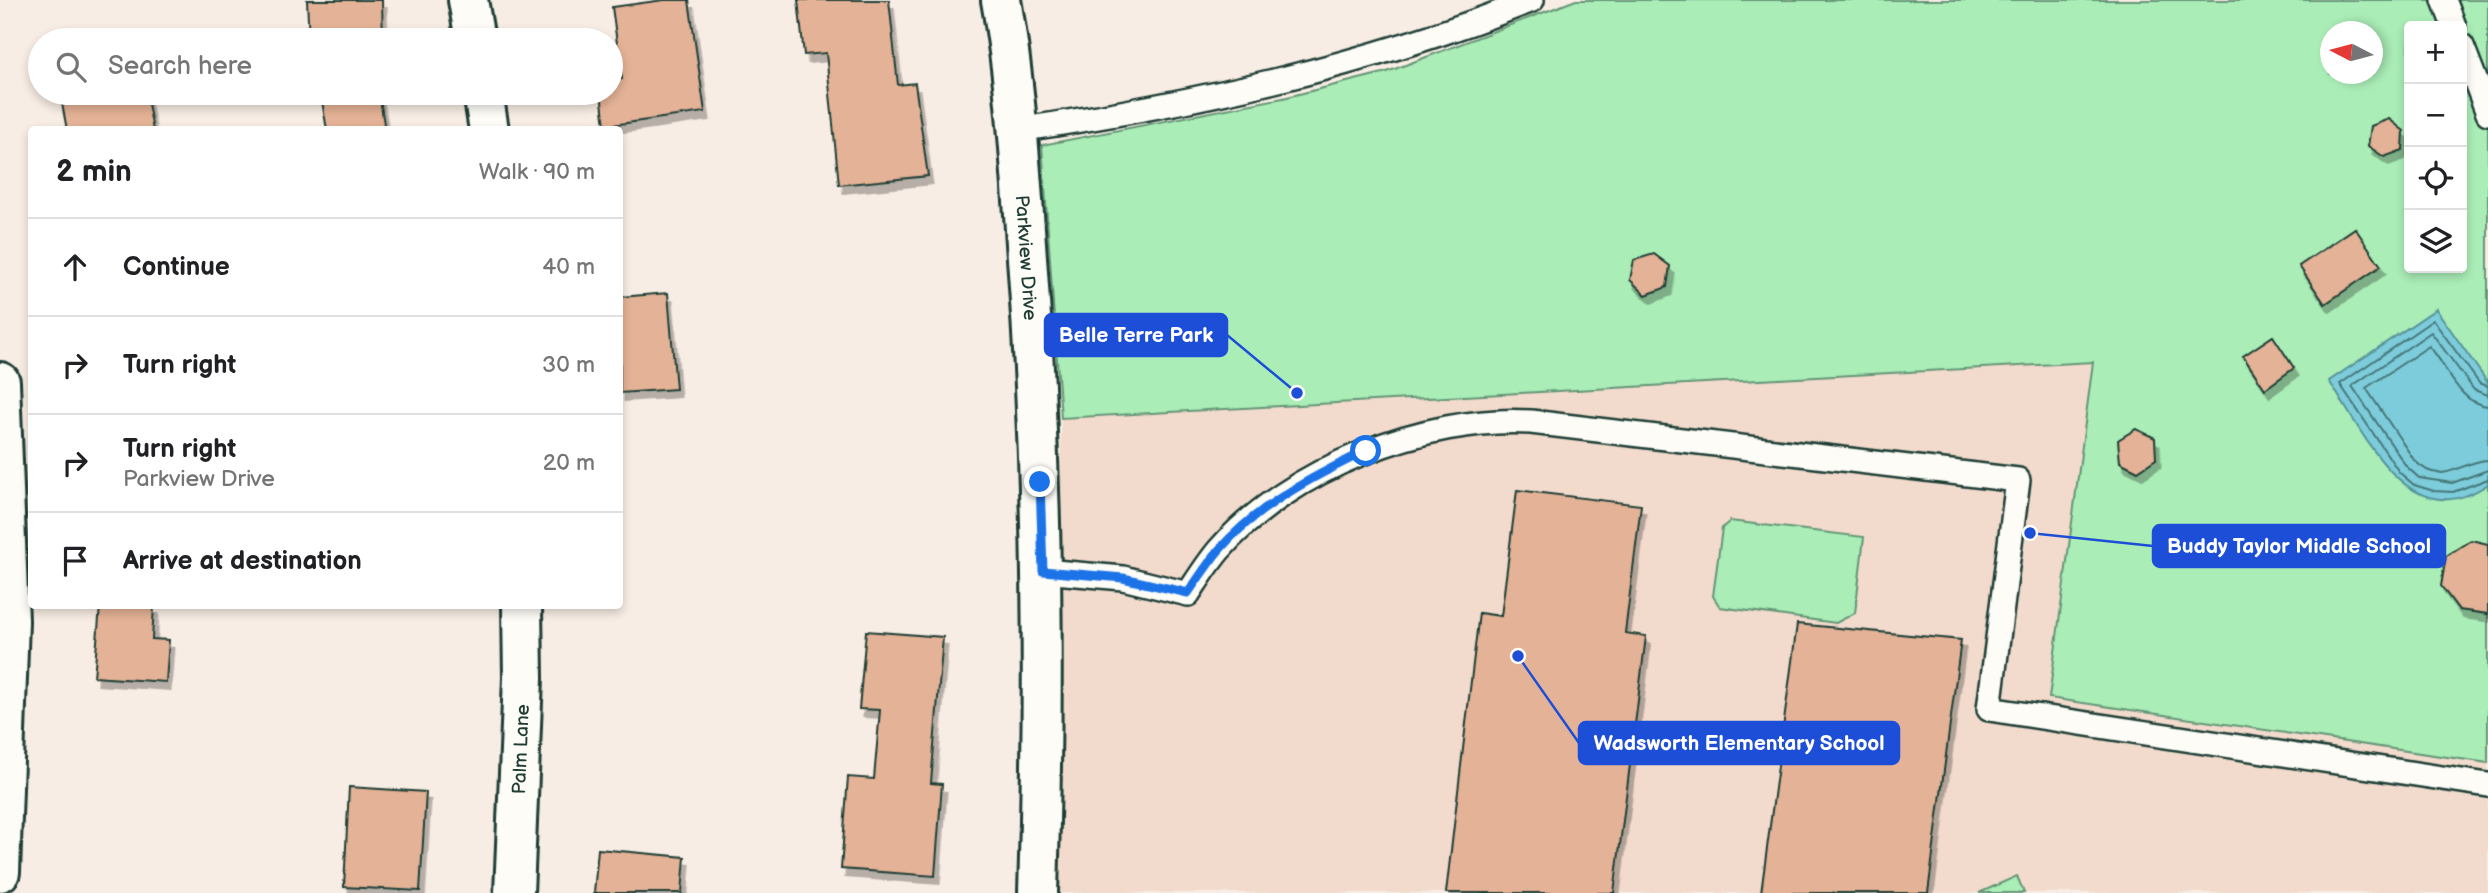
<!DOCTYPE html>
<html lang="en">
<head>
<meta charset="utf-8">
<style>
	:root { --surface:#fff; --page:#f6f6f6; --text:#202124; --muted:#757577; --line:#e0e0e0 }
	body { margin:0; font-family:"Balsamiq Sans",sans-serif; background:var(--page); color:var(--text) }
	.controls { position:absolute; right:21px; top:21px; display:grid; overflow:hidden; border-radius:7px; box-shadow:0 4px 10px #0003 }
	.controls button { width:63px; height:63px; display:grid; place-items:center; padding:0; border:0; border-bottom:2px solid var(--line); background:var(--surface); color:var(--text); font:35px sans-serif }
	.compass { position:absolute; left:2320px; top:21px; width:63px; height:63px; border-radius:50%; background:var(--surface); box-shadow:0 4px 10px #0003; rotate:276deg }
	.stop { position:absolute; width:21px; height:21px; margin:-16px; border:5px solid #1a73e8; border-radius:50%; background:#fff }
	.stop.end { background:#1a73e8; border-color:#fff; box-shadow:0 2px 7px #0008 }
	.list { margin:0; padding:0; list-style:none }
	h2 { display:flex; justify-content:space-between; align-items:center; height:91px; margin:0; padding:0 28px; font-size:30px }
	h2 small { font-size:23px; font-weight:400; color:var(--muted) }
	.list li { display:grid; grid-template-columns:46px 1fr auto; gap:21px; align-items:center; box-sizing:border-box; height:98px; padding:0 28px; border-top:2px solid var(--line) }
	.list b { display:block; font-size:26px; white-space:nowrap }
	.list p { margin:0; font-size:23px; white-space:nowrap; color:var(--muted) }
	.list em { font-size:23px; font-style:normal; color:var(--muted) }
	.icon { flex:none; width:38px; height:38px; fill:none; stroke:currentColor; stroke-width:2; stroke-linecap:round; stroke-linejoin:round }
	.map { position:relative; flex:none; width:2488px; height:893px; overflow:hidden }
	.search { position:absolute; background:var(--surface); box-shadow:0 4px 10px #0003; left:28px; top:28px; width:595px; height:77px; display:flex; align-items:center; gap:18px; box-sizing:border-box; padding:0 24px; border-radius:38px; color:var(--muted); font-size:26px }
	.panel { position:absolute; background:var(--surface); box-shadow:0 4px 10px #0003; left:28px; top:126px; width:595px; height:483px; border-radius:7px }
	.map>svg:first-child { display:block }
	.built { fill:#f2dbcd }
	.green { fill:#aaedb7; stroke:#649576; stroke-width:2; fill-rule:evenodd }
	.water { fill:#7dccdb; stroke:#579398; stroke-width:2 }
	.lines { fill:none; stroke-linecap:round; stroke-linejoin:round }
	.shore { stroke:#457677; stroke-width:2 }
	.building { fill:#e4b296; stroke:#1f3d34; stroke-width:2; filter:url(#shadow) }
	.service-casing { stroke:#1f3d34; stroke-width:28 }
	.minor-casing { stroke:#1f3d34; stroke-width:44 }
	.tertiary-casing { stroke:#1f3d34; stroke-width:44 }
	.service { stroke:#fdfcf7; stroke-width:23 }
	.minor { stroke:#fdfcf7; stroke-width:38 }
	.tertiary { stroke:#fdfcf7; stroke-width:38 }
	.route { stroke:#1a73e8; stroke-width:9 }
	.labels { text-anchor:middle; stroke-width:5; stroke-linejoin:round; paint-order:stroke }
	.street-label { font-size:19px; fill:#1f3d34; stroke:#fdfcf7 }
	.leader { fill:none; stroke:#1d4ed8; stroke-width:2.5 }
	.callout-dot { fill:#1d4ed8; stroke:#fdfcf7; stroke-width:2.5 }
	.callout { fill:#1d4ed8; stroke:#1d4ed8; stroke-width:2.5 }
	.callout-label { font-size:21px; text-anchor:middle; font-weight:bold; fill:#fff }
</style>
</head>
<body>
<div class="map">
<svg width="2488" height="893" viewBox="0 0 2488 893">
	<defs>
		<filter id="shadow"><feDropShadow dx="4.5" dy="8" stdDeviation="0" flood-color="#0004"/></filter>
	</defs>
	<rect width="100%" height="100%" fill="#f8ede4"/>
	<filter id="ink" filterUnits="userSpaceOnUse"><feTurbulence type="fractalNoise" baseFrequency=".0143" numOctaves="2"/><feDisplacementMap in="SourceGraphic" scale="14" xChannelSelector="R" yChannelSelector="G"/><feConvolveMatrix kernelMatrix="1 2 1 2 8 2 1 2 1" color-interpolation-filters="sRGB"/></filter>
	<g filter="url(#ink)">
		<path class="built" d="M 2093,362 L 2050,698 L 2488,763 L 2488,893 L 1060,893 L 1061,418 Z"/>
		<g class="green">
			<path d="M 1576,0 L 2488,0 L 2488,763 L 2049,698 L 2093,362 L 1061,418 L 1042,145 L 1283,98 L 1387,72 ZM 2409,26 L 2462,26 L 2462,268 L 2409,268 ZM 2330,32 L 2372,32 L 2372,74 L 2330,74 Z"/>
			<path d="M 1730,521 L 1864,537 L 1855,613 L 1836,623 L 1720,607 L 1713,596 L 1722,528 Z"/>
			<path d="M 2017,876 L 2024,893 L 1979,893 Z"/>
		</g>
		<path class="water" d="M 2436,309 L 2488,383 L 2488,484 C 2409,539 2365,434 2329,381 Z"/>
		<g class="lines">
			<g class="shore">
				<path d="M 2488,386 L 2479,383 L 2433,320 L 2340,384 L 2399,472 L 2414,485 L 2434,491 L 2453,492 L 2488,479"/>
				<path d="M 2488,395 L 2474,390 L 2431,332 L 2352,386 L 2406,466 L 2419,478 L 2452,483 L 2488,470"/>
				<path d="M 2488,406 C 2458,404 2447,365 2429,346 L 2366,388 L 2414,460 C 2442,489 2459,461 2488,460"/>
			</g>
		</g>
		<g class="building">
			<path d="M 307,0 L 382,0 L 383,40 L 309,40 Z"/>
			<path d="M 664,0 L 689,0 L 705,112 L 605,126 L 601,93 L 611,93 L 611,80 L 622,79 L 612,7 Z"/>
			<path d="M 798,0 L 889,0 L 898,85 L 915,83 L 928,176 L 839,185 L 826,53 L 804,55 Z"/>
			<path d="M 60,93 L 146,93 L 153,130 L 67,130 Z"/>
			<path d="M 379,93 L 385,130 L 327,130 L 322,101 Z"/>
			<path d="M 2389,119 L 2404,131 L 2403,150 L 2384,157 L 2368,146 L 2371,126 Z"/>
			<path d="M 2355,228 L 2381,266 L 2325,304 L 2299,266 Z"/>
			<path d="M 1654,254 L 1670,266 L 1667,287 L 1646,295 L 1630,280 L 1634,260 Z"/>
			<path d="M 668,293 L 676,389 L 620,393 L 620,297 Z"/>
			<path d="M 2273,336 L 2294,368 L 2265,389 L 2243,356 Z"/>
			<path d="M 2136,429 L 2155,438 L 2156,459 L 2138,471 L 2120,462 L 2118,440 Z"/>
			<path d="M 1517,490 L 1641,505 L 1625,633 L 1646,636 L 1614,893 L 1446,893 L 1479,613 L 1501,616 Z"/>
			<path d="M 2471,540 L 2488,544 L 2488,614 L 2459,610 L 2441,586 L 2446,556 Z"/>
			<path d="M 100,606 L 154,606 L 152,639 L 169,640 L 166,682 L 94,677 Z"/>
			<path d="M 1797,624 L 1961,640 L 1928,893 L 1761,893 Z"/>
			<path d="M 866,631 L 943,637 L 931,783 L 942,784 L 935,876 L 841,869 L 848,777 L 874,779 L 880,710 L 859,709 Z"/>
			<path d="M 349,787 L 426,792 L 420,891 L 344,887 Z"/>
			<path d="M 598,849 L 685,857 L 682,893 L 594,893 Z"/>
		</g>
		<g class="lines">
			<defs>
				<g id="service">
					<path d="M 2444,0 L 2454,26"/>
					<path d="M 2462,46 L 2488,113"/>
					<path d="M 1017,130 C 1192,104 1367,66 1532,0"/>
					<path d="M 1043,571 L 1123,578 L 1188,594 C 1198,579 1208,563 1219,550 C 1288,470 1426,415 1531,422 L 2018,480 L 1989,709 L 2488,785"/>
				</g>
				<g id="minor">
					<path d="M 468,0 L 475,40"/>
					<path d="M 483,93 L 489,130"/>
					<path d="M 0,382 L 9,621 L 0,872"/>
					<path id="s1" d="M 514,893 L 523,678 L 522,606"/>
				</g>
				<g id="tertiary">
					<path id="s2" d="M 1001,0 C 1016,84 1021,172 1027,258 C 1043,470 1045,681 1038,893"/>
				</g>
			</defs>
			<use href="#service" class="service-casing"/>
			<use href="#minor" class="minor-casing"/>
			<use href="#tertiary" class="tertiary-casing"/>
			<use href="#service" class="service"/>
			<use href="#minor" class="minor"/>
			<use href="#tertiary" class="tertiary"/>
		</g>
	</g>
	<g class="lines" filter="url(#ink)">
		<path class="route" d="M 1040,482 L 1043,571 L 1123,578 L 1188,593 C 1198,579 1208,563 1219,550 C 1258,505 1314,476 1366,451"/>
	</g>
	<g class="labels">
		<g class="street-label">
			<text dy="7" stroke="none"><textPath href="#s2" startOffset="259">Parkview Drive</textPath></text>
			<text dy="7" stroke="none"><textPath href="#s1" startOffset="144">Palm Lane</textPath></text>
		</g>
	</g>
	<path class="leader" d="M1297 393L1227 335M2030 533L2153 546M1518 656L1579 743"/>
	<g class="callout-dot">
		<circle cx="1297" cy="393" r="7"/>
		<circle cx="2030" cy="533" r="7"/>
		<circle cx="1518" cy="656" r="7"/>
	</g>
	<g class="callout">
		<rect x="1045" y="314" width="182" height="42" rx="7"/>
		<rect x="2153" y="525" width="292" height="42" rx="7"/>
		<rect x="1579" y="722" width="320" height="42" rx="7"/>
	</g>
	<g class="callout-label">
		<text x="1136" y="342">Belle Terre Park</text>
		<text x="2299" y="553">Buddy Taylor Middle School</text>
		<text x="1739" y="750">Wadsworth Elementary School</text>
	</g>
</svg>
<div class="controls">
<button>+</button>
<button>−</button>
<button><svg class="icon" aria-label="locate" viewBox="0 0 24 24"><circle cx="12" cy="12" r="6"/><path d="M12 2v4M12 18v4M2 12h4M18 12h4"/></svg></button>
<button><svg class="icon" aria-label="layers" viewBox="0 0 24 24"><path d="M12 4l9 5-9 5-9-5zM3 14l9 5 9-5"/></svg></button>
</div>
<svg class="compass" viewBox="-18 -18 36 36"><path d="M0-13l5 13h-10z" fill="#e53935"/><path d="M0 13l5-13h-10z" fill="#757577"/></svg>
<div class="stop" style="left:1366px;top:451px"></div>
<div class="stop end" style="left:1040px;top:482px"></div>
<div class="search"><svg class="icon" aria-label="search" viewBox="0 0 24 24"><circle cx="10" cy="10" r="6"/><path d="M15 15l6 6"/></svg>Search here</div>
<section class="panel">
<h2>2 min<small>Walk · 90 m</small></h2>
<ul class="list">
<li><svg class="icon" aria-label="ahead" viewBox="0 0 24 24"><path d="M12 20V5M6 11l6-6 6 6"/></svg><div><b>Continue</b></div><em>40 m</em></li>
<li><svg class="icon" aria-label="right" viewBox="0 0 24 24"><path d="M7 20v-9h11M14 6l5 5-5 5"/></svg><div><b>Turn right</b></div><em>30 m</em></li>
<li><svg class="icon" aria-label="right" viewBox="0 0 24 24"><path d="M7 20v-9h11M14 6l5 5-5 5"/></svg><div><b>Turn right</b><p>Parkview Drive</p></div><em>20 m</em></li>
<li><svg class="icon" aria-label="arrive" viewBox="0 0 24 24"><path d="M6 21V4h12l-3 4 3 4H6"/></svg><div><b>Arrive at destination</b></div></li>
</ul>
</section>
</div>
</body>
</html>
